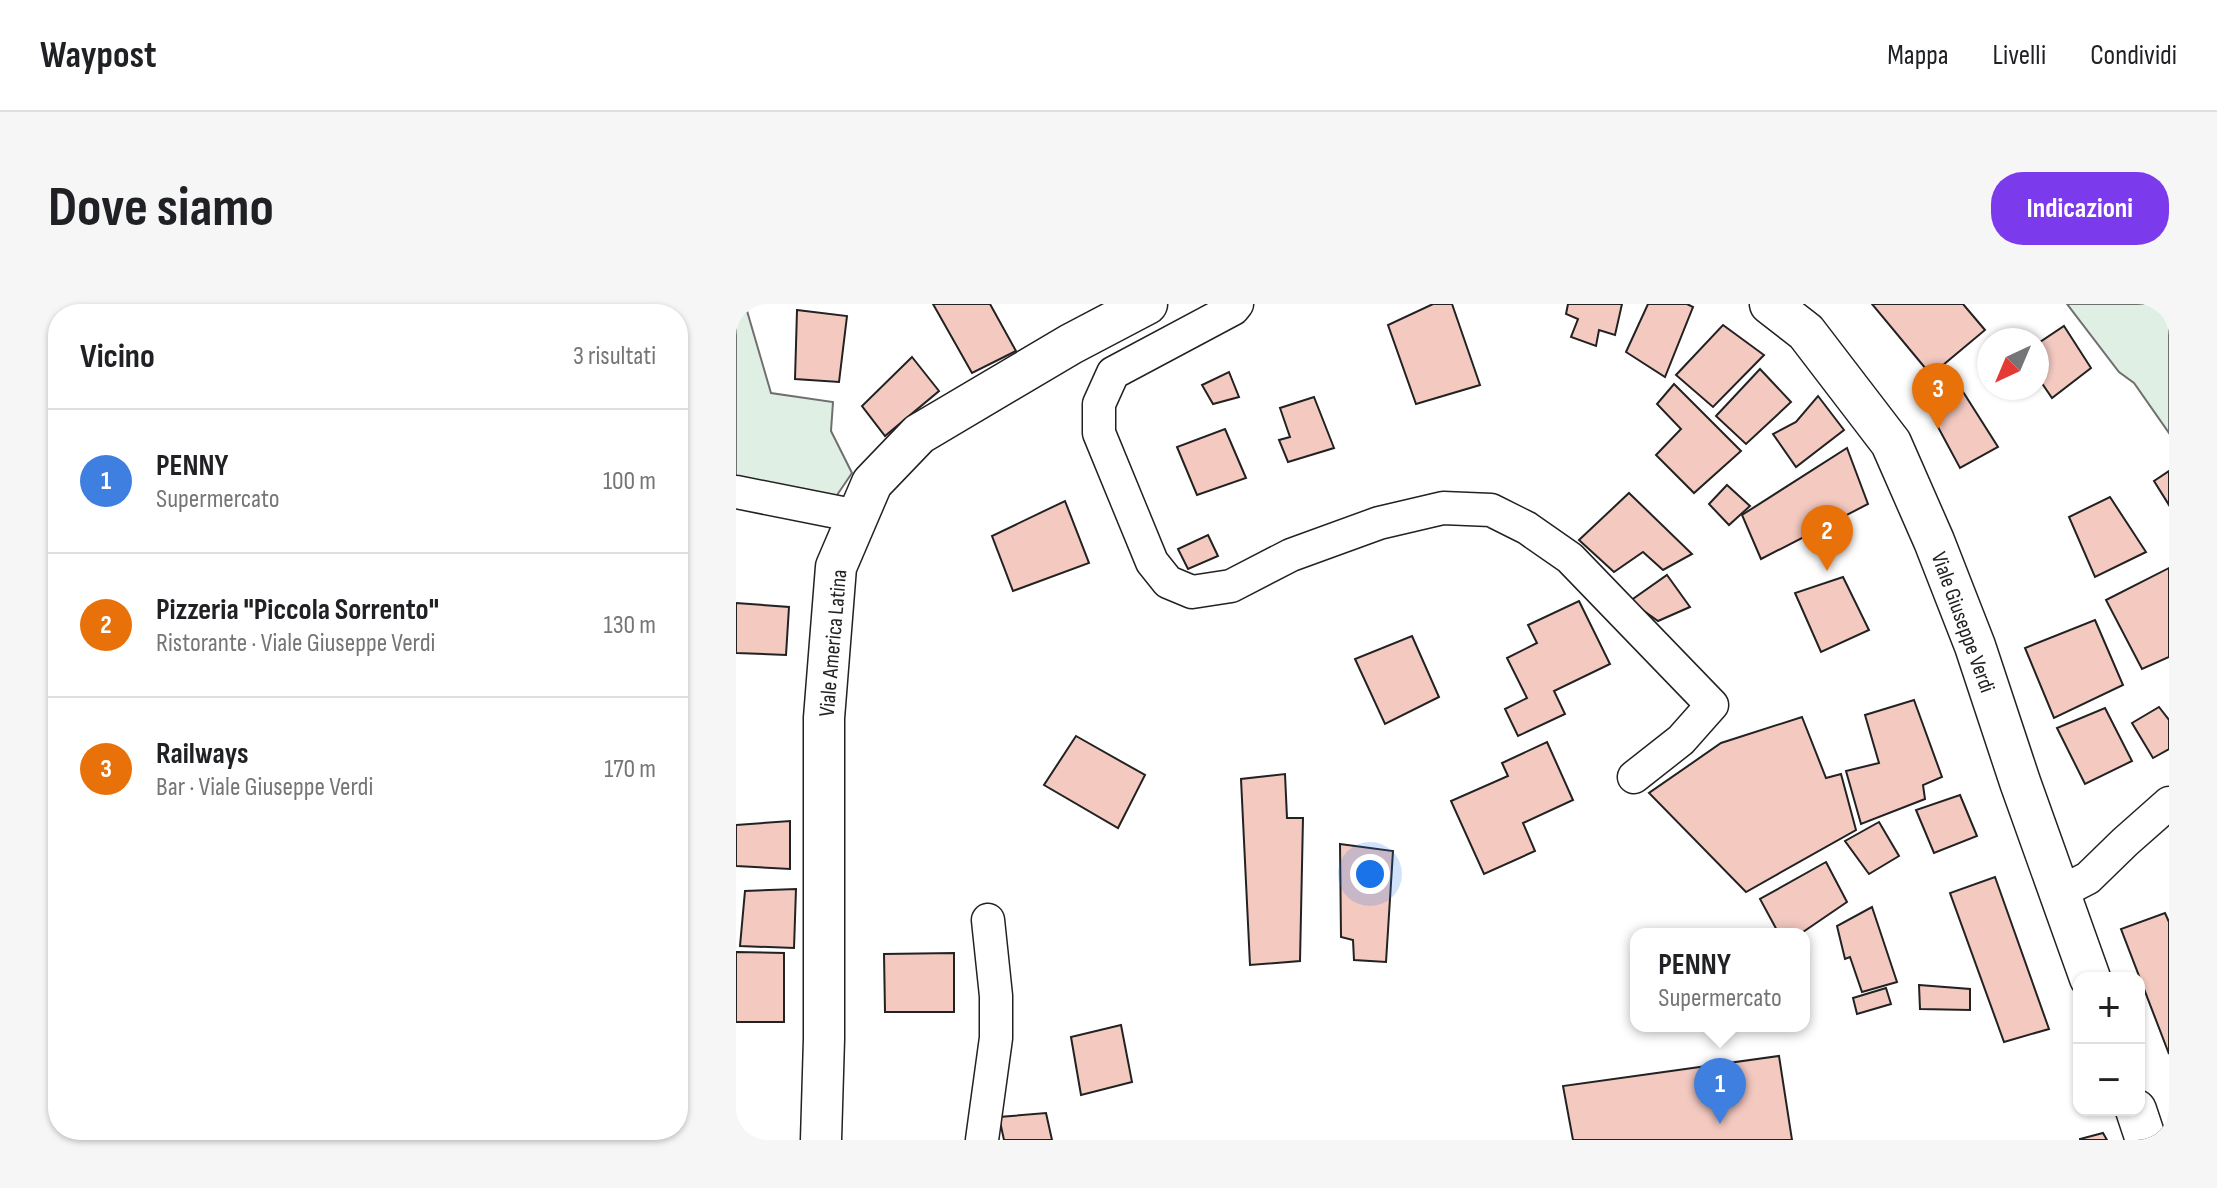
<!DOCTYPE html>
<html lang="it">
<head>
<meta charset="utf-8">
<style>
	:root { --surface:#fff; --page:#f6f6f6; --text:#202124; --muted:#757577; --line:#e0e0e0; --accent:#7c3aed }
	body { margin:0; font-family:"Sofia Sans Condensed",sans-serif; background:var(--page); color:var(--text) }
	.controls { position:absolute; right:24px; bottom:24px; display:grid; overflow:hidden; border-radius:16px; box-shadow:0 2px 6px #0004 }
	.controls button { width:72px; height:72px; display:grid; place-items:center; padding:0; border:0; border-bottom:2px solid var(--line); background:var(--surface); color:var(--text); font:40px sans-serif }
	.compass { position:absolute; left:1241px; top:24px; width:72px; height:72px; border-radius:50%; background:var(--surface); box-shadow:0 2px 6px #0004; rotate:224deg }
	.you { position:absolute; left:634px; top:570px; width:28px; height:28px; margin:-20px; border:6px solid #fff; border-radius:50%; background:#1a73e8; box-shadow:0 0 0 12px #1a73e833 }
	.badge { display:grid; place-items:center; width:52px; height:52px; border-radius:50%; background:var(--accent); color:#fff; font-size:26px; font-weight:700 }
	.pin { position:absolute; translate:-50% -66px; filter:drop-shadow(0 2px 4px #0008) }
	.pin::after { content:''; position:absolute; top:42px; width:28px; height:24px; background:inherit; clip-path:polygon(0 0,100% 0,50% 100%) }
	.popup { position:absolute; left:894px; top:624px; width:180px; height:104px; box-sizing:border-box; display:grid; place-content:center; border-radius:16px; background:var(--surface); filter:drop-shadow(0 2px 6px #0005); font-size:26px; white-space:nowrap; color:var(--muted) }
	.popup b { font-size:30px; color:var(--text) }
	.popup::after { content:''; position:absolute; left:50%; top:100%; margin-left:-16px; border:16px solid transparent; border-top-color:var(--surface) }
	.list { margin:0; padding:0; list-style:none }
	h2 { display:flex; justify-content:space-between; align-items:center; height:104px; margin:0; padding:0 32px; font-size:34px }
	h2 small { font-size:26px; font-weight:400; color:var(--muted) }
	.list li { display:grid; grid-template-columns:52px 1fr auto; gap:24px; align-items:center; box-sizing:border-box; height:144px; padding:0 32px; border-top:2px solid var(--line) }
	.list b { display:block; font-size:30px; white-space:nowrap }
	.list p { margin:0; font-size:26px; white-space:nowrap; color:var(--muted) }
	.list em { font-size:26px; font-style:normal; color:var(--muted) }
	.map { position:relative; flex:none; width:1433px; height:836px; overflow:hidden; border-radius:32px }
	header { display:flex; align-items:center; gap:48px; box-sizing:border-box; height:112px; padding:0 40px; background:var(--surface); border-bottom:2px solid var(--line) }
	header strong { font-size:38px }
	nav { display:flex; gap:44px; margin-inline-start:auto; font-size:28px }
	.intro { display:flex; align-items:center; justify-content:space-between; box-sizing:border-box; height:192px; padding:0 48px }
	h1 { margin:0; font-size:56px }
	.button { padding:20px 36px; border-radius:32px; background:var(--accent); color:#fff; font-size:28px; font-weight:700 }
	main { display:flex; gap:48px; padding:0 48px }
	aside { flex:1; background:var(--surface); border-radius:32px; box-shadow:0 2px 6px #0004 }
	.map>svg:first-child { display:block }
	.green { fill:#e0efe3; stroke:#6f6f6f; stroke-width:2 }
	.building { fill:#f3c9c0; stroke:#222; stroke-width:2 }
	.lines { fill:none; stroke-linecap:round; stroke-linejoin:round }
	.minor-casing { stroke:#222; stroke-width:35 }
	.major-casing { stroke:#222; stroke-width:43 }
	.minor { stroke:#fff; stroke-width:32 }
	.major { stroke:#fff; stroke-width:40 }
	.labels { text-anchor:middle; stroke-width:6; stroke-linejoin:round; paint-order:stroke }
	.street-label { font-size:22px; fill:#222; stroke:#fff }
</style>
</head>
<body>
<header>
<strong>Waypost</strong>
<nav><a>Mappa</a><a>Livelli</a><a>Condividi</a></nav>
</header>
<div class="intro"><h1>Dove siamo</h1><a class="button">Indicazioni</a></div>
<main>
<aside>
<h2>Vicino<small>3 risultati</small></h2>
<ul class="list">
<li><span class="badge" style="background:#3f7fe0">1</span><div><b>PENNY</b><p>Supermercato</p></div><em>100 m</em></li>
<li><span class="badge" style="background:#e8710a">2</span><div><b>Pizzeria &quot;Piccola Sorrento&quot;</b><p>Ristorante · Viale Giuseppe Verdi</p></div><em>130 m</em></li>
<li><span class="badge" style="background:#e8710a">3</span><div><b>Railways</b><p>Bar · Viale Giuseppe Verdi</p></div><em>170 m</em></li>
</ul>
</aside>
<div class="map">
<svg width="1433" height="836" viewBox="0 0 1433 836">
	<rect width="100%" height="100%" fill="#fff"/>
	<g class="green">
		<path d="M 0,0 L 9,0 L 35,89 L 97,98 L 95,127 L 116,169 L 99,194 L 0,175 Z"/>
		<path d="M 1331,0 L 1433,0 L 1433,129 L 1398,79 L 1383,68 Z"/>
	</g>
	<g class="building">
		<path d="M 197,0 L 254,0 L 280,47 L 236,69 Z"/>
		<path d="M 697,0 L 716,0 L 744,81 L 680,100 L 652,21 Z"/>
		<path d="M 832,0 L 886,0 L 879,31 L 863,26 L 860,42 L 835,33 L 842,15 L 830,10 Z"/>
		<path d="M 912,0 L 951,0 L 957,3 L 929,73 L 890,48 Z"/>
		<path d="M 1136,0 L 1227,0 L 1249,26 L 1195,71 Z"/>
		<path d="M 61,6 L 111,12 L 103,78 L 59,75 Z"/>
		<path d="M 987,21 L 1028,51 L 977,103 L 940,71 Z"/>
		<path d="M 1328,22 L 1355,64 L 1316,94 L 1301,72 L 1301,40 Z"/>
		<path d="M 176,53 L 203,87 L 149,132 L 126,102 Z"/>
		<path d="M 1024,65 L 1055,98 L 1010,140 L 980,112 Z"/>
		<path d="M 493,68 L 503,93 L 477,100 L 466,81 Z"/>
		<path d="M 938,80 L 1005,147 L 958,189 L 920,151 L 945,125 L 921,100 Z"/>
		<path d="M 1224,83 L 1262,143 L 1224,164 L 1188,97 Z"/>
		<path d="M 1082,92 L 1108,126 L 1060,163 L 1037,130 L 1060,118 Z"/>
		<path d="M 578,93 L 598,144 L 552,158 L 543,136 L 554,133 L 544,104 Z"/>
		<path d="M 489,125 L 510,174 L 461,191 L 441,143 Z"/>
		<path d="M 1111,144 L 1132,200 L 1025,255 L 1006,211 Z"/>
		<path d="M 1433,167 L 1433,201 L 1418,177 Z"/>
		<path d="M 991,181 L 1014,202 L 993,221 L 973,200 Z"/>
		<path d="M 893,189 L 956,250 L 927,266 L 907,248 L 878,268 L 843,236 Z"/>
		<path d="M 1374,193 L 1410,248 L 1359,273 L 1333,213 Z"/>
		<path d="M 329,197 L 353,259 L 277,287 L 256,232 Z"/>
		<path d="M 472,231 L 482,252 L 452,265 L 442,245 Z"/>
		<path d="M 1433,264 L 1433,353 L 1406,365 L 1370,296 Z"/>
		<path d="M 931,271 L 954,303 L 922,317 L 894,297 Z"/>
		<path d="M 1107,273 L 1133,326 L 1085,348 L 1059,289 Z"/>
		<path d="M 843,297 L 874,360 L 818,387 L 829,410 L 782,432 L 769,405 L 791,394 L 771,354 L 801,339 L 792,321 Z"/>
		<path d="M 0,299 L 53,303 L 50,351 L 0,349 Z"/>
		<path d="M 1359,316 L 1387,381 L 1318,414 L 1289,344 Z"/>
		<path d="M 676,332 L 703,393 L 649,420 L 619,355 Z"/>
		<path d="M 1178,396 L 1206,473 L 1187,481 L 1189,495 L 1125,520 L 1110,467 L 1143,459 L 1129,411 Z"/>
		<path d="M 1423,403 L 1433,416 L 1433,445 L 1417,454 L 1396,419 Z"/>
		<path d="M 1369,404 L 1396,457 L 1349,480 L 1321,424 Z"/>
		<path d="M 1066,413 L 1090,474 L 1105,470 L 1120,526 L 1010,588 L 913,489 L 985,439 Z"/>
		<path d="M 340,432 L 409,471 L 382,524 L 308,481 Z"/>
		<path d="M 811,438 L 837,496 L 787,519 L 799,547 L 748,570 L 715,497 L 772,472 L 766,459 Z"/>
		<path d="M 549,470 L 551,514 L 567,514 L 564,657 L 514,661 L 505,475 Z"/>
		<path d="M 1224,491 L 1241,532 L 1198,549 L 1180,506 Z"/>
		<path d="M 54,517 L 54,565 L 0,562 L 0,521 Z"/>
		<path d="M 1143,518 L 1163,552 L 1133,570 L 1109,537 Z"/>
		<path d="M 604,540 L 657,547 L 650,658 L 618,656 L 617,636 L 605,633 Z"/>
		<path d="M 1090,558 L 1111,598 L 1064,630 L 1043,630 L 1024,595 Z"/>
		<path d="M 1259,573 L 1313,725 L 1268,738 L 1214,589 Z"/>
		<path d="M 60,585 L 58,644 L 4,642 L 9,587 Z"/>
		<path d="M 1136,603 L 1161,678 L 1126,688 L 1114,653 L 1109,655 L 1101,622 Z"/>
		<path d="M 1429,609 L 1433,618 L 1433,750 L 1385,625 Z"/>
		<path d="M 0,648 L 48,649 L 48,718 L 0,718 Z"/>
		<path d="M 218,649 L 218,708 L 149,708 L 148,650 Z"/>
		<path d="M 1183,681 L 1234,685 L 1234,706 L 1184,705 Z"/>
		<path d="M 1150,684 L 1155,700 L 1121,710 L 1117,694 Z"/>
		<path d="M 385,721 L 396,778 L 345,791 L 335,733 Z"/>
		<path d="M 1043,752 L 1056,836 L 837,836 L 827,782 Z"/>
		<path d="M 310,809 L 316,836 L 268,836 L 263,813 Z"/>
		<path d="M 1367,829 L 1371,836 L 1344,836 L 1344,835 Z"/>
	</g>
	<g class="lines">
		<defs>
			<g id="minor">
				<path d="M 501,0 L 497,5 L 377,69 L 363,100 L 363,129 L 416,258 L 432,278 L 456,288 L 495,282 L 555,251 L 643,219 L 707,204 L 755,206 L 791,224 L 834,254 L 976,401 L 945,436 L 898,473"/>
				<path d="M 0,188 L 121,212"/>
				<path d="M 1325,588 L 1352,574 L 1389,538 L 1433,499"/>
				<path d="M 246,836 L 260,734 L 260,692 L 252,616"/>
			</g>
			<g id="major">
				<path d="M 1034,0 L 1070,28 L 1155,139 L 1198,237 L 1239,342 L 1284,478 L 1354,674"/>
				<path d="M 1400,806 L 1410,836"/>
				<path d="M 85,836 L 88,735 L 88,414 L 100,263 L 136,179 L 183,130 L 335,40 L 411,0"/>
			</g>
		</defs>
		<use href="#minor" class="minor-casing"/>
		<use href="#major" class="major-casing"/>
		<use href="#minor" class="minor"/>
		<use href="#major" class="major"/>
	</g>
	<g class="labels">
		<g class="street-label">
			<text transform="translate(1228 318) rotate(70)" y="8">Viale Giuseppe Verdi</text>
			<text transform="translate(96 339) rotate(-85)" y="8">Viale America Latina</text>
		</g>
	</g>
</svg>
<div class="controls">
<button>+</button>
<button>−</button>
</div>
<svg class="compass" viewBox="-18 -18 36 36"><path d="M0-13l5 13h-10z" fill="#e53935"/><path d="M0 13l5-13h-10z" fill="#757577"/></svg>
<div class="you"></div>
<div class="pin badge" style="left:984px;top:820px;background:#3f7fe0">1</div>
<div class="popup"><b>PENNY</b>Supermercato</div>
<div class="pin badge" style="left:1091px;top:267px;background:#e8710a">2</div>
<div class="pin badge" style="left:1202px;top:125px;background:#e8710a">3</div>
</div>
</main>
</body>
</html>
